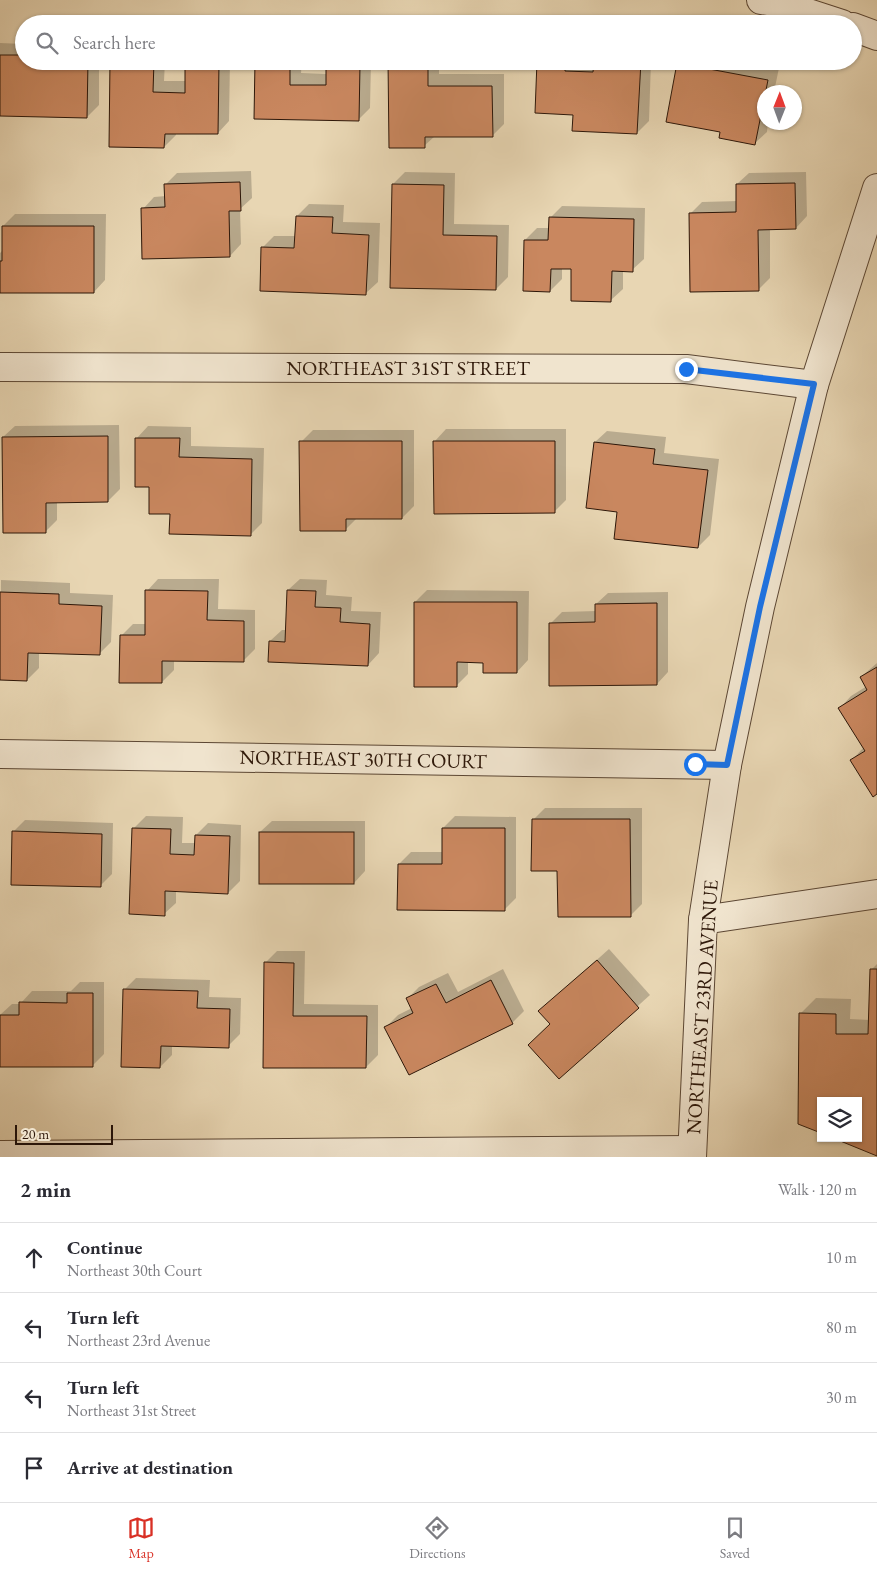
<!DOCTYPE html>
<html lang="en">
<head>
<meta charset="utf-8">
<style>
	:root { --surface:#fff; --page:#f7f7f7; --text:#2b2b33; --muted:#7c7c81; --line:#e1e1e2; --accent:#d93025 }
	body { margin:0; font-family:"EB Garamond",serif; background:var(--page); color:var(--text) }
	.controls { position:absolute; right:15px; bottom:15px; display:grid; overflow:hidden; border-radius:0px; box-shadow:0 1px 4px #0004 }
	.controls button { width:45px; height:45px; display:grid; place-items:center; padding:0; border:0; border-bottom:1px solid var(--line); background:var(--surface); color:var(--text); font:25px sans-serif }
	.compass { position:absolute; left:757px; top:85px; width:45px; height:45px; border-radius:50%; background:var(--surface); box-shadow:0 1px 4px #0004; rotate:1deg }
	.scale { position:absolute; left:15px; bottom:12px; width:98px; box-sizing:border-box; padding-left:5px; border:2px solid #2d1709; border-top:0; font-size:14px; line-height:18px; white-space:nowrap; color:#2d1709; -webkit-text-stroke:4px #f0e4ce; paint-order:stroke }
	.stop { position:absolute; width:15px; height:15px; margin:-11px; border:4px solid #1a73e8; border-radius:50%; background:#fff }
	.stop.end { background:#1a73e8; border-color:#fff; box-shadow:0 1px 5px #0008 }
	.list { margin:0; padding:0; list-style:none }
	h2 { display:flex; justify-content:space-between; align-items:center; height:65px; margin:0; padding:0 20px; font-size:21px }
	h2 small { font-size:16px; font-weight:400; color:var(--muted) }
	.list li { display:grid; grid-template-columns:32px 1fr auto; gap:15px; align-items:center; box-sizing:border-box; height:70px; padding:0 20px; border-top:1px solid var(--line) }
	.list b { display:block; font-size:19px; white-space:nowrap }
	.list p { margin:0; font-size:16px; white-space:nowrap; color:var(--muted) }
	.list em { font-size:16px; font-style:normal; color:var(--muted) }
	.icon { flex:none; width:28px; height:28px; fill:none; stroke:currentColor; stroke-width:2; stroke-linecap:round; stroke-linejoin:round }
	.map { position:relative; flex:none; width:877px; height:1157px; overflow:hidden }
	.search { position:absolute; background:var(--surface); box-shadow:0 1px 4px #0004; left:15px; right:15px; top:15px; height:55px; display:flex; align-items:center; gap:12px; box-sizing:border-box; padding:0 18px; border-radius:28px; color:var(--muted); font-size:19px }
	.sheet { height:345px; background:var(--surface) }
	nav { display:flex; justify-content:space-around; align-items:center; box-sizing:border-box; height:70px; border-top:1px solid var(--line); background:var(--surface); font-size:14px; color:var(--muted) }
	nav a { display:grid; justify-items:center; gap:2px }
	nav .on { color:var(--accent) }
	.map>svg:first-child { display:block }
	.shadow { fill:#0003 }
	.building { fill:#c9875f; stroke:#2d1709 }
	.lines { fill:none; stroke-linecap:round; stroke-linejoin:round }
	.minor-casing { stroke:#5c4734; stroke-width:30 }
	.minor { stroke:#f0e4ce; stroke-width:28 }
	.route { stroke:#1a73e8; stroke-width:6 }
	.labels { text-anchor:middle; stroke-width:4.5; stroke-linejoin:round; paint-order:stroke }
	.street-label { font-size:20px; fill:#2d1709; stroke:#f0e4ce }
</style>
</head>
<body>
<div class="map">
<svg width="877" height="1157" viewBox="0 0 877 1157">
	<rect width="100%" height="100%" fill="#e8d6b3"/>
	<filter id="stains"><feTurbulence type="fractalNoise" baseFrequency=".004" numOctaves="4"/><feColorMatrix values="0 0 0 0 .2 0 0 0 0 .09 0 0 0 0 .02 0 0 0 .5 -.17"/></filter>
	<radialGradient id="worn" r=".72"><stop offset=".6" stop-color="#630" stop-opacity="0"/><stop offset="1" stop-color="#630" stop-opacity=".3"/></radialGradient>
	<g class="shadow">
		<path d="M 0,43 L 24,44 L 24,61 L 99,61 L 99,105 L 87,117 L 0,115 Z"/>
		<path d="M 112,61 L 165,61 L 164,81 L 186,81 L 186,63 L 188,61 L 230,61 L 229,121 L 218,133 L 176,133 L 176,135 L 164,147 Z"/>
		<path d="M 257,61 L 302,61 L 301,73 L 327,74 L 327,65 L 331,61 L 371,61 L 370,108 L 358,120 L 255,118 Z"/>
		<path d="M 390,61 L 439,61 L 439,74 L 504,74 L 504,124 L 492,136 L 435,136 L 424,146 Z"/>
		<path d="M 539,61 L 651,61 L 649,121 L 637,133 Z"/>
		<path d="M 681,61 L 742,61 L 779,68 L 774,92 L 764,92 L 764,122 L 768,122 L 767,132 L 755,143 L 722,131 L 678,63 Z"/>
		<path d="M 251,171 L 252,198 L 240,209 L 241,244 L 230,256 L 143,209 L 154,197 L 166,196 L 165,185 L 177,173 Z"/>
		<path d="M 405,172 L 455,173 L 454,224 L 509,225 L 508,277 L 496,289 L 392,287 L 393,184 Z"/>
		<path d="M 806,172 L 807,216 L 796,228 L 770,229 L 770,278 L 758,290 L 690,214 L 702,202 L 738,201 L 737,184 L 749,173 Z"/>
		<path d="M 309,204 L 344,205 L 343,222 L 380,223 L 378,282 L 366,293 L 263,247 L 274,236 L 296,236 L 297,216 Z"/>
		<path d="M 562,206 L 645,208 L 644,259 L 632,270 L 623,270 L 623,289 L 611,300 L 573,268 L 562,268 L 562,279 L 550,291 L 525,240 L 537,228 L 550,228 L 550,218 Z"/>
		<path d="M 15,214 L 106,214 L 105,280 L 94,292 L 0,292 L 0,253 L 3,250 L 3,226 Z"/>
		<path d="M 119,425 L 120,489 L 108,501 L 57,502 L 57,520 L 46,531 L 3,437 L 15,426 Z"/>
		<path d="M 148,426 L 191,427 L 191,446 L 264,448 L 262,523 L 250,535 L 171,513 L 150,486 L 137,438 Z"/>
		<path d="M 446,429 L 566,429 L 566,500 L 554,512 L 435,441 Z"/>
		<path d="M 313,430 L 414,430 L 414,506 L 402,518 L 357,518 L 345,530 L 301,442 Z"/>
		<path d="M 607,431 L 666,437 L 664,453 L 719,459 L 710,535 L 698,547 L 619,511 L 595,442 Z"/>
		<path d="M 158,579 L 219,579 L 218,609 L 255,610 L 255,649 L 243,661 L 174,660 L 174,670 L 162,682 L 121,636 L 133,624 L 146,624 L 147,591 Z"/>
		<path d="M 300,579 L 327,580 L 326,595 L 352,597 L 351,611 L 381,612 L 379,653 L 368,665 L 270,641 L 282,630 L 287,630 L 288,590 Z"/>
		<path d="M 1,580 L 70,583 L 70,593 L 113,595 L 111,642 L 99,654 L 39,652 L 39,668 L 27,680 L 0,679 Z"/>
		<path d="M 427,590 L 529,591 L 528,660 L 517,672 L 484,662 L 468,661 L 468,674 L 456,686 L 415,602 Z"/>
		<path d="M 668,592 L 668,672 L 657,684 L 550,624 L 562,612 L 596,611 L 596,604 L 608,593 Z"/>
		<path d="M 877,663 L 877,793 L 852,760 L 864,747 L 840,708 L 851,696 L 867,686 L 861,677 Z"/>
		<path d="M 545,808 L 642,808 L 642,904 L 630,916 L 559,869 L 533,820 Z"/>
		<path d="M 146,816 L 183,817 L 182,843 L 196,843 L 196,835 L 208,823 L 241,825 L 240,881 L 228,893 L 176,891 L 176,903 L 164,914 L 134,828 Z"/>
		<path d="M 455,816 L 516,817 L 516,898 L 504,910 L 399,864 L 411,852 L 443,852 L 443,828 Z"/>
		<path d="M 25,820 L 113,823 L 112,874 L 100,886 L 13,832 Z"/>
		<path d="M 272,821 L 365,821 L 365,871 L 354,883 L 260,832 Z"/>
		<path d="M 609,949 L 650,995 L 559,1077 L 551,1024 L 552,1000 Z"/>
		<path d="M 277,951 L 305,951 L 304,1004 L 378,1005 L 378,1055 L 366,1067 L 264,1066 L 265,963 Z"/>
		<path d="M 877,964 L 877,1154 L 858,1138 L 858,1101 L 801,1013 L 816,998 L 851,999 L 850,1019 L 870,1020 L 871,970 Z"/>
		<path d="M 503,969 L 524,1011 L 512,1023 L 386,1027 L 398,1015 L 412,1008 L 408,998 L 419,987 L 448,973 L 458,992 Z"/>
		<path d="M 136,978 L 210,980 L 209,997 L 241,998 L 240,1034 L 228,1046 L 172,1045 L 172,1055 L 160,1067 L 124,990 Z"/>
		<path d="M 80,982 L 104,982 L 104,1054 L 92,1066 L 0,1066 L 0,1015 L 12,1004 L 20,1004 L 32,991 L 71,991 Z"/>
	</g>
	<g class="building">
		<path d="M 0,55 L 24,55 L 24,61 L 88,61 L 87,118 L 0,116 Z"/>
		<path d="M 110,61 L 154,61 L 153,92 L 185,93 L 185,62 L 219,63 L 218,134 L 165,134 L 164,148 L 109,147 Z"/>
		<path d="M 255,61 L 290,61 L 290,85 L 326,85 L 326,65 L 360,65 L 359,121 L 254,119 Z"/>
		<path d="M 388,61 L 428,61 L 428,86 L 492,86 L 493,137 L 425,137 L 425,148 L 389,148 Z"/>
		<path d="M 537,61 L 565,61 L 565,71 L 593,72 L 594,61 L 641,61 L 637,134 L 572,131 L 573,115 L 535,113 Z"/>
		<path d="M 677,63 L 768,80 L 755,145 L 719,138 L 720,132 L 666,122 Z"/>
		<path d="M 240,182 L 241,211 L 229,211 L 230,257 L 142,259 L 141,208 L 165,207 L 164,184 Z"/>
		<path d="M 795,183 L 796,229 L 758,230 L 759,291 L 690,292 L 689,213 L 736,212 L 736,184 Z"/>
		<path d="M 392,184 L 444,185 L 443,235 L 497,236 L 496,290 L 390,288 Z"/>
		<path d="M 296,216 L 333,217 L 332,233 L 369,235 L 366,295 L 260,291 L 261,247 L 294,248 Z"/>
		<path d="M 549,217 L 634,219 L 633,272 L 612,271 L 611,302 L 571,301 L 571,269 L 551,269 L 550,292 L 523,291 L 524,240 L 548,240 Z"/>
		<path d="M 2,226 L 94,226 L 94,293 L 0,293 L 0,261 L 2,261 Z"/>
		<path d="M 108,436 L 108,502 L 46,503 L 46,533 L 3,533 L 2,437 Z"/>
		<path d="M 135,438 L 180,438 L 179,457 L 252,459 L 251,536 L 169,534 L 170,514 L 149,514 L 149,487 L 135,487 Z"/>
		<path d="M 299,441 L 402,441 L 402,519 L 346,519 L 346,531 L 300,531 Z"/>
		<path d="M 433,441 L 555,441 L 555,513 L 434,514 Z"/>
		<path d="M 594,442 L 655,449 L 653,464 L 708,470 L 698,548 L 614,539 L 617,512 L 586,508 Z"/>
		<path d="M 145,590 L 208,591 L 207,620 L 244,621 L 244,662 L 162,661 L 162,683 L 119,683 L 120,635 L 145,635 Z"/>
		<path d="M 287,590 L 316,591 L 315,607 L 341,608 L 340,622 L 370,624 L 368,666 L 268,662 L 269,641 L 285,642 Z"/>
		<path d="M 0,592 L 59,594 L 59,604 L 102,606 L 100,655 L 28,653 L 27,681 L 0,680 Z"/>
		<path d="M 414,602 L 517,602 L 517,673 L 483,673 L 483,663 L 457,662 L 457,687 L 414,687 Z"/>
		<path d="M 657,603 L 657,685 L 549,686 L 549,623 L 595,622 L 595,604 Z"/>
		<path d="M 877,667 L 877,794 L 873,797 L 850,760 L 865,751 L 838,708 L 867,690 L 860,677 Z"/>
		<path d="M 532,819 L 630,819 L 631,917 L 558,917 L 557,871 L 531,871 Z"/>
		<path d="M 132,828 L 171,829 L 170,854 L 194,855 L 195,835 L 230,836 L 228,894 L 165,891 L 165,916 L 129,914 Z"/>
		<path d="M 442,828 L 505,828 L 505,911 L 397,910 L 398,864 L 442,864 Z"/>
		<path d="M 12,831 L 102,834 L 101,887 L 11,885 Z"/>
		<rect x="259" y="832" width="95" height="52"/>
		<path d="M 597,960 L 639,1008 L 559,1079 L 528,1045 L 550,1024 L 538,1011 Z"/>
		<path d="M 264,962 L 294,963 L 293,1016 L 367,1016 L 366,1068 L 263,1068 Z"/>
		<path d="M 870,969 L 877,969 L 877,1156 L 833,1138 L 858,1138 L 858,1101 L 821,1101 L 821,1133 L 798,1124 L 799,1013 L 836,1014 L 836,1034 L 868,1034 Z"/>
		<path d="M 491,980 L 513,1024 L 409,1075 L 384,1027 L 413,1013 L 406,998 L 436,984 L 446,1003 Z"/>
		<path d="M 123,989 L 198,991 L 197,1008 L 230,1009 L 229,1048 L 161,1046 L 160,1068 L 121,1067 Z"/>
		<path d="M 67,993 L 93,993 L 93,1067 L 0,1067 L 0,1015 L 19,1015 L 19,1002 L 67,1003 Z"/>
	</g>
	<g class="lines">
		<defs>
			<g id="minor">
				<path d="M 761,0 L 774,2 L 842,24"/>
				<path d="M 853,27 L 877,36"/>
				<path d="M 0,367 L 686,369 L 814,385"/>
				<path d="M 0,754 L 727,765"/>
				<path d="M 703,920 L 877,894"/>
				<path d="M 0,1155 L 692,1150"/>
				<path d="M 692,1157 L 703,920 L 727,765 L 760,607 L 814,385 L 877,188"/>
			</g>
		</defs>
		<use href="#minor" class="minor-casing"/>
		<use href="#minor" class="minor"/>
	</g>
	<g class="lines">
		<path class="route" d="M 686,369 L 814,384 L 760,607 L 727,765 L 695,764"/>
	</g>
	<g class="labels">
		<g class="street-label">
			<text x="408" y="375">NORTHEAST 31ST STREET</text>
			<text transform="translate(363 759) rotate(1)" y="7">NORTHEAST 30TH COURT</text>
			<text transform="translate(702 1007) rotate(-86)" y="7">NORTHEAST 23RD AVENUE</text>
		</g>
	</g>
	<rect width="100%" height="100%" filter="url(#stains)"/>
	<rect width="100%" height="100%" fill="url(#worn)"/>
</svg>
<div class="controls">
<button><svg class="icon" aria-label="layers" viewBox="0 0 24 24"><path d="M12 4l9 5-9 5-9-5zM3 14l9 5 9-5"/></svg></button>
</div>
<svg class="compass" viewBox="-18 -18 36 36"><path d="M0-13l5 13h-10z" fill="#e53935"/><path d="M0 13l5-13h-10z" fill="#7c7c81"/></svg>
<div class="scale">20 m</div>
<div class="stop" style="left:695px;top:764px"></div>
<div class="stop end" style="left:686px;top:369px"></div>
<div class="search"><svg class="icon" aria-label="search" viewBox="0 0 24 24"><circle cx="10" cy="10" r="6"/><path d="M15 15l6 6"/></svg>Search here</div>
</div>
<section class="sheet">
<h2>2 min<small>Walk · 120 m</small></h2>
<ul class="list">
<li><svg class="icon" aria-label="ahead" viewBox="0 0 24 24"><path d="M12 20V5M6 11l6-6 6 6"/></svg><div><b>Continue</b><p>Northeast 30th Court</p></div><em>10 m</em></li>
<li><svg class="icon" aria-label="left" viewBox="0 0 24 24"><path d="M17 20v-9H6M10 6l-5 5 5 5"/></svg><div><b>Turn left</b><p>Northeast 23rd Avenue</p></div><em>80 m</em></li>
<li><svg class="icon" aria-label="left" viewBox="0 0 24 24"><path d="M17 20v-9H6M10 6l-5 5 5 5"/></svg><div><b>Turn left</b><p>Northeast 31st Street</p></div><em>30 m</em></li>
<li><svg class="icon" aria-label="arrive" viewBox="0 0 24 24"><path d="M6 21V4h12l-3 4 3 4H6"/></svg><div><b>Arrive at destination</b></div></li>
</ul>
</section>
<nav>
<a class="on"><svg class="icon" aria-label="map" viewBox="0 0 24 24"><path d="M3 6l6-2 6 2 6-2v14l-6 2-6-2-6 2zM9 4v14M15 6v14"/></svg>Map</a>
<a><svg class="icon" aria-label="directions" viewBox="0 0 24 24"><path d="M12 3l9 9-9 9-9-9zM9 14v-3h6M13 9l2 2-2 2"/></svg>Directions</a>
<a><svg class="icon" aria-label="saved" viewBox="0 0 24 24"><path d="M7 4h10v16l-5-4-5 4z"/></svg>Saved</a>
</nav>
</body>
</html>
